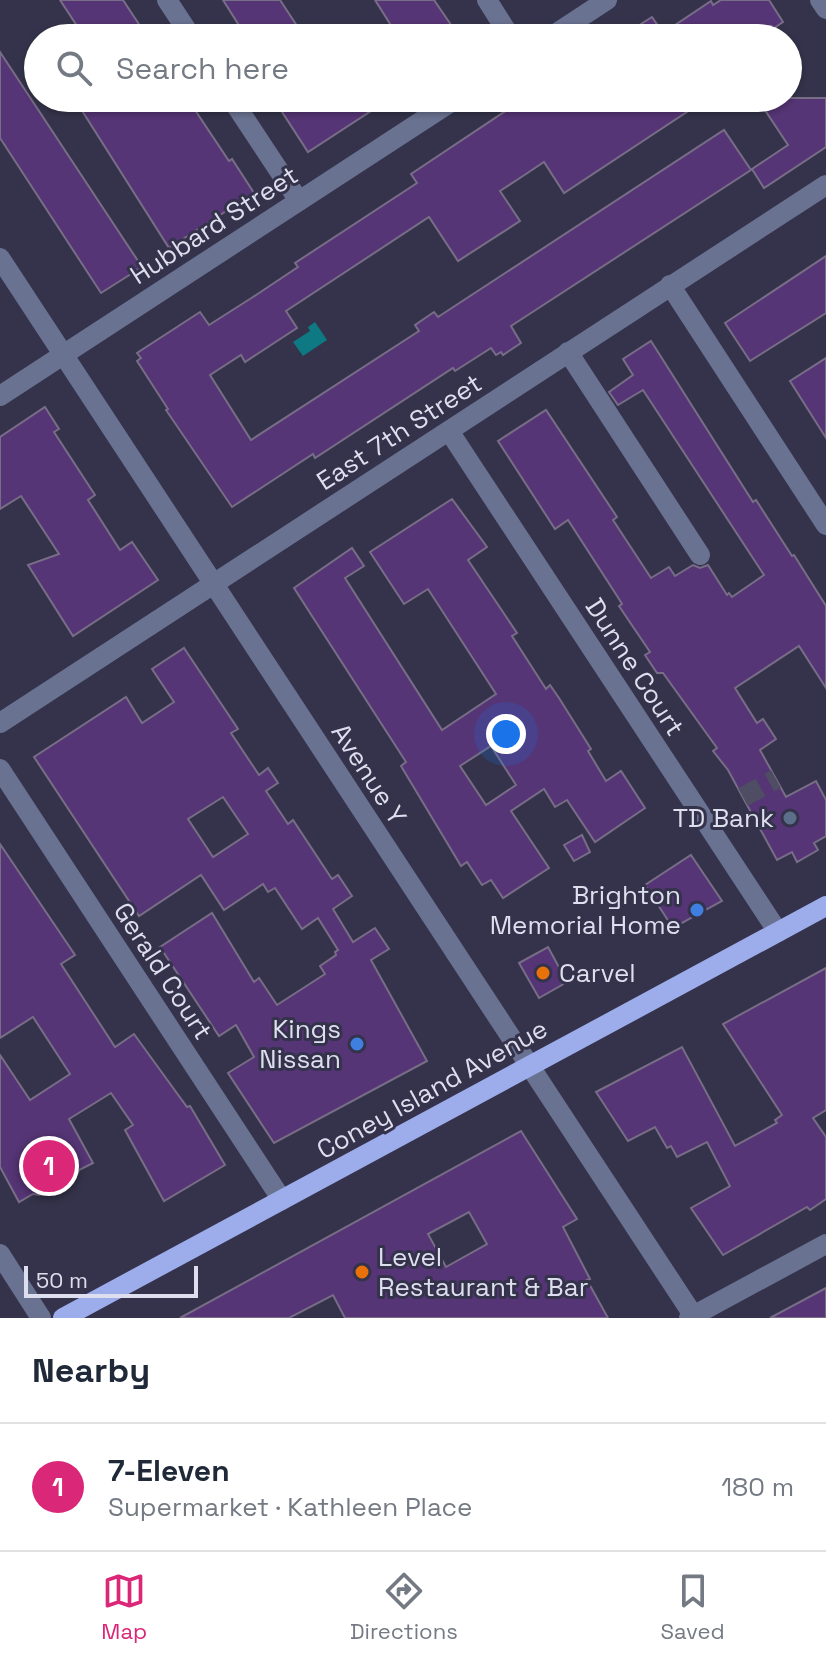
<!DOCTYPE html>
<html lang="en">
<head>
<meta charset="utf-8">
<style>
	:root { --surface:#fff; --page:#f2f2f3; --text:#1f2937; --muted:#747a83; --line:#e0e1e3; --accent:#db2777 }
	body { margin:0; font-family:"Space Grotesk",sans-serif; background:var(--page); color:var(--text) }
	.scale { position:absolute; left:24px; bottom:20px; width:174px; box-sizing:border-box; padding-left:8px; border:4px solid #dedfee; border-top:0; font-size:22px; line-height:28px; white-space:nowrap; color:#dedfee; -webkit-text-stroke:6px #34334b; paint-order:stroke }
	.you { position:absolute; left:506px; top:734px; width:28px; height:28px; margin:-20px; border:6px solid #fff; border-radius:50%; background:#1a73e8; box-shadow:0 0 0 12px #1a73e833 }
	.badge { display:grid; place-items:center; width:52px; height:52px; border-radius:50%; background:var(--accent); color:#fff; font-size:26px; font-weight:700 }
	.pin { position:absolute; translate:-50% -50%; border:4px solid #fff; box-shadow:0 2px 8px #0006 }
	.list { margin:0; padding:0; list-style:none }
	h2 { display:flex; justify-content:space-between; align-items:center; height:104px; margin:0; padding:0 32px; font-size:34px }
	h2 small { font-size:26px; font-weight:400; color:var(--muted) }
	.list li { display:grid; grid-template-columns:52px 1fr auto; gap:24px; align-items:center; box-sizing:border-box; height:128px; padding:0 32px; border-top:2px solid var(--line) }
	.list b { display:block; font-size:30px; white-space:nowrap }
	.list p { margin:0; font-size:26px; white-space:nowrap; color:var(--muted) }
	.list em { font-size:26px; font-style:normal; color:var(--muted) }
	.icon { flex:none; width:44px; height:44px; fill:none; stroke:currentColor; stroke-width:2; stroke-linecap:round; stroke-linejoin:round }
	.map { position:relative; flex:none; width:826px; height:1318px; overflow:hidden }
	.search { position:absolute; background:var(--surface); box-shadow:0 2px 6px #0004; left:24px; right:24px; top:24px; height:88px; display:flex; align-items:center; gap:20px; box-sizing:border-box; padding:0 28px; border-radius:44px; color:var(--muted); font-size:30px }
	.sheet { height:232px; background:var(--surface) }
	nav { display:flex; justify-content:space-around; align-items:center; box-sizing:border-box; height:112px; border-top:2px solid var(--line); background:var(--surface); font-size:22px; color:var(--muted) }
	nav a { display:grid; justify-items:center; gap:4px }
	nav .on { color:var(--accent) }
	.map>svg:first-child { display:block }
	.water { fill:#0e7982 }
	.building { fill:#553575; stroke:#786d86; stroke-width:2; fill-rule:evenodd }
	.lines { fill:none; stroke-linecap:round; stroke-linejoin:round }
	.minor-tunnel { stroke:#4e4d63; stroke-width:20; stroke-dasharray:20 10; stroke-linecap:butt }
	.minor { stroke:#6a7291; stroke-width:20 }
	.major { stroke:#9daceb; stroke-width:20 }
	.service-dot { fill:#5c6f8a; stroke:#34334b; stroke-width:3 }
	.shop-dot { fill:#3f7fe0; stroke:#34334b; stroke-width:3 }
	.food-dot { fill:#e8710a; stroke:#34334b; stroke-width:3 }
	.labels { text-anchor:middle; stroke-width:6; stroke-linejoin:round; paint-order:stroke }
	.street-label { font-size:26px; fill:#dedfee; stroke:#34334b }
	.poi-label { font-size:26px; fill:#dedfee; stroke:#34334b; text-anchor:end }
</style>
</head>
<body>
<div class="map">
<svg width="826" height="1318" viewBox="0 0 826 1318">
	<rect width="100%" height="100%" fill="#34334b"/>
	<path class="water" d="M 315,322 L 327,340 L 303,356 L 293,342 L 310,331 L 308,327 Z"/>
	<g class="building">
		<path d="M 60,0 L 123,0 L 148,38 L 85,38 Z"/>
		<path d="M 223,0 L 280,0 L 305,38 L 247,38 Z"/>
		<path d="M 375,0 L 434,0 L 460,38 L 399,38 Z"/>
		<path d="M 721,0 L 769,0 L 783,22 L 765,34 L 760,26 L 741,38 L 619,38 L 652,17 L 663,33 L 711,1 L 713,5 Z"/>
		<path d="M 0,52 L 142,267 L 101,293 L 0,138 Z"/>
		<path d="M 74,98 L 187,98 L 229,161 L 232,159 L 254,193 L 169,248 Z"/>
		<path d="M 273,98 L 391,98 L 308,152 Z"/>
		<path d="M 525,98 L 708,98 L 564,193 L 544,162 L 526,174 L 500,191 L 520,221 L 458,261 L 429,217 L 286,311 L 297,328 L 245,362 L 241,355 L 210,375 L 251,440 L 419,331 L 415,325 L 434,312 L 438,317 L 724,130 L 751,170 L 511,326 L 521,343 L 503,355 L 501,352 L 496,355 L 491,348 L 455,371 L 453,368 L 315,458 L 313,454 L 232,507 L 166,410 L 168,409 L 137,361 L 141,358 L 137,353 L 200,312 L 209,325 L 253,297 L 298,267 L 295,263 L 417,183 L 411,174 Z"/>
		<path d="M 757,98 L 826,98 L 826,147 L 764,188 L 752,169 L 788,145 Z"/>
		<path d="M 826,256 L 826,313 L 750,361 L 725,323 Z"/>
		<path d="M 651,341 L 753,502 L 756,500 L 792,556 L 794,555 L 826,606 L 826,688 L 799,646 L 735,688 L 757,723 L 763,719 L 776,739 L 760,750 L 786,797 L 816,781 L 826,800 L 826,836 L 814,843 L 818,850 L 797,862 L 792,852 L 777,860 L 728,770 L 713,751 L 717,748 L 663,673 L 657,673 L 645,655 L 650,652 L 619,606 L 622,604 L 619,599 L 568,520 L 555,529 L 498,441 L 546,410 L 617,517 L 613,520 L 651,578 L 669,567 L 675,576 L 693,565 L 700,568 L 708,565 L 727,595 L 729,593 L 732,597 L 764,575 L 643,390 L 618,405 L 609,392 L 633,375 L 623,359 Z"/>
		<path d="M 826,358 L 826,438 L 790,381 Z"/>
		<path d="M 45,407 L 59,429 L 54,432 L 95,495 L 88,500 L 120,550 L 132,542 L 158,580 L 73,636 L 28,565 L 59,554 L 21,496 L 0,509 L 0,437 Z"/>
		<path d="M 452,499 L 487,547 L 468,560 L 517,633 L 512,636 L 546,689 L 550,685 L 559,698 L 591,749 L 588,751 L 606,781 L 621,771 L 645,808 L 595,842 L 567,800 L 555,807 L 544,789 L 511,811 L 549,868 L 503,898 L 491,880 L 482,885 L 467,862 L 461,866 L 401,766 L 406,762 L 294,588 L 352,548 L 364,566 L 345,578 L 442,730 L 496,694 L 428,589 L 404,604 L 370,552 ZM 491,746 L 516,785 L 486,805 L 460,766 Z"/>
		<path d="M 184,648 L 238,729 L 231,733 L 259,775 L 268,768 L 278,783 L 266,791 L 288,824 L 293,820 L 332,879 L 338,875 L 352,896 L 333,909 L 353,942 L 375,928 L 389,949 L 371,960 L 427,1061 L 274,1143 L 228,1073 L 254,1057 L 236,1025 L 219,1036 L 160,947 L 212,913 L 254,982 L 259,978 L 277,1005 L 325,974 L 320,966 L 336,955 L 335,952 L 338,950 L 318,918 L 302,929 L 275,888 L 268,892 L 263,884 L 224,910 L 201,875 L 139,916 L 34,757 L 126,697 L 142,723 L 174,702 L 152,669 ZM 223,797 L 248,834 L 213,857 L 188,819 Z"/>
		<path d="M 582,835 L 590,852 L 574,861 L 564,845 Z"/>
		<path d="M 0,844 L 75,955 L 61,964 L 115,1047 L 134,1034 L 187,1107 L 190,1106 L 225,1165 L 164,1201 L 125,1130 L 133,1125 L 111,1093 L 69,1119 L 93,1163 L 79,1170 L 77,1175 L 40,1195 L 33,1194 L 19,1202 L 0,1167 L 0,1055 L 30,1100 L 70,1074 L 33,1017 L 0,1038 Z"/>
		<path d="M 691,855 L 722,901 L 673,928 L 645,885 Z"/>
		<path d="M 548,947 L 567,982 L 539,998 L 519,963 Z"/>
		<path d="M 826,968 L 826,1110 L 813,1118 L 826,1137 L 826,1199 L 810,1210 L 807,1207 L 723,1255 L 691,1208 L 730,1186 L 707,1142 L 677,1157 L 671,1146 L 667,1148 L 655,1127 L 628,1141 L 596,1092 L 682,1047 L 735,1146 L 777,1123 L 775,1120 L 782,1115 L 723,1024 Z"/>
		<path d="M 521,1131 L 577,1219 L 563,1227 L 590,1279 L 587,1280 L 608,1318 L 345,1318 L 333,1295 L 289,1318 L 180,1318 ZM 469,1212 L 487,1244 L 446,1267 L 428,1234 Z"/>
		<path d="M 826,1288 L 826,1318 L 770,1318 Z"/>
	</g>
	<g class="lines">
		<path class="minor-tunnel" d="M 743,797 L 776,779"/>
		<g class="minor">
			<path d="M 167,0 L 192,38"/>
			<path d="M 487,0 L 511,38"/>
			<path d="M 820,0 L 826,9"/>
			<path d="M 549,38 L 607,0"/>
			<path d="M 231,98 L 299,201"/>
			<path d="M 0,258 L 695,1318"/>
			<path d="M 670,285 L 826,525"/>
			<path d="M 568,352 L 700,555"/>
			<path d="M 0,396 L 457,98"/>
			<path d="M 449,431 L 778,932"/>
			<path d="M 0,723 L 826,185"/>
			<path d="M 0,769 L 282,1200"/>
			<path d="M 0,1254 L 41,1318"/>
			<path d="M 689,1318 L 826,1244"/>
		</g>
		<path class="major" d="M 63,1318 L 826,906"/>
	</g>
	<circle class="service-dot" cx="790" cy="818" r="8"/>
	<g class="shop-dot">
		<circle cx="697" cy="910" r="8"/>
		<circle cx="357" cy="1044" r="8"/>
	</g>
	<g class="food-dot">
		<circle cx="543" cy="973" r="8"/>
		<circle cx="362" cy="1272" r="8"/>
	</g>
	<g class="labels">
		<g class="street-label">
			<text transform="translate(214 225) rotate(-33)" y="9">Hubbard Street</text>
			<text transform="translate(399 432) rotate(-33)" y="9">East 7th Street</text>
			<text transform="translate(635 667) rotate(57)" y="9">Dunne Court</text>
			<text transform="translate(369 774) rotate(57)" y="9">Avenue Y</text>
			<text transform="translate(163 971) rotate(57)" y="9">Gerald Court</text>
			<text transform="translate(432 1089) rotate(-29)" y="9">Coney Island Avenue</text>
		</g>
		<g class="poi-label">
			<text x="774" y="827">TD Bank</text>
			<text x="681" y="904">Brighton<tspan x="681" dy="30">Memorial Home</tspan></text>
			<text x="559" y="982" text-anchor="start">Carvel</text>
			<text x="341" y="1038">Kings<tspan x="341" dy="30">Nissan</tspan></text>
			<text x="378" y="1266" text-anchor="start">Level<tspan x="378" dy="30">Restaurant &amp; Bar</tspan></text>
		</g>
	</g>
</svg>
<div class="scale">50 m</div>
<div class="you"></div>
<div class="pin badge" style="left:49px;top:1166px">1</div>
<div class="search"><svg class="icon" aria-label="search" viewBox="0 0 24 24"><circle cx="10" cy="10" r="6"/><path d="M15 15l6 6"/></svg>Search here</div>
</div>
<section class="sheet">
<h2>Nearby<small></small></h2>
<ul class="list">
<li><span class="badge">1</span><div><b>7-Eleven</b><p>Supermarket · Kathleen Place</p></div><em>180 m</em></li>
</ul>
</section>
<nav>
<a class="on"><svg class="icon" aria-label="map" viewBox="0 0 24 24"><path d="M3 6l6-2 6 2 6-2v14l-6 2-6-2-6 2zM9 4v14M15 6v14"/></svg>Map</a>
<a><svg class="icon" aria-label="directions" viewBox="0 0 24 24"><path d="M12 3l9 9-9 9-9-9zM9 14v-3h6M13 9l2 2-2 2"/></svg>Directions</a>
<a><svg class="icon" aria-label="saved" viewBox="0 0 24 24"><path d="M7 4h10v16l-5-4-5 4z"/></svg>Saved</a>
</nav>
</body>
</html>
